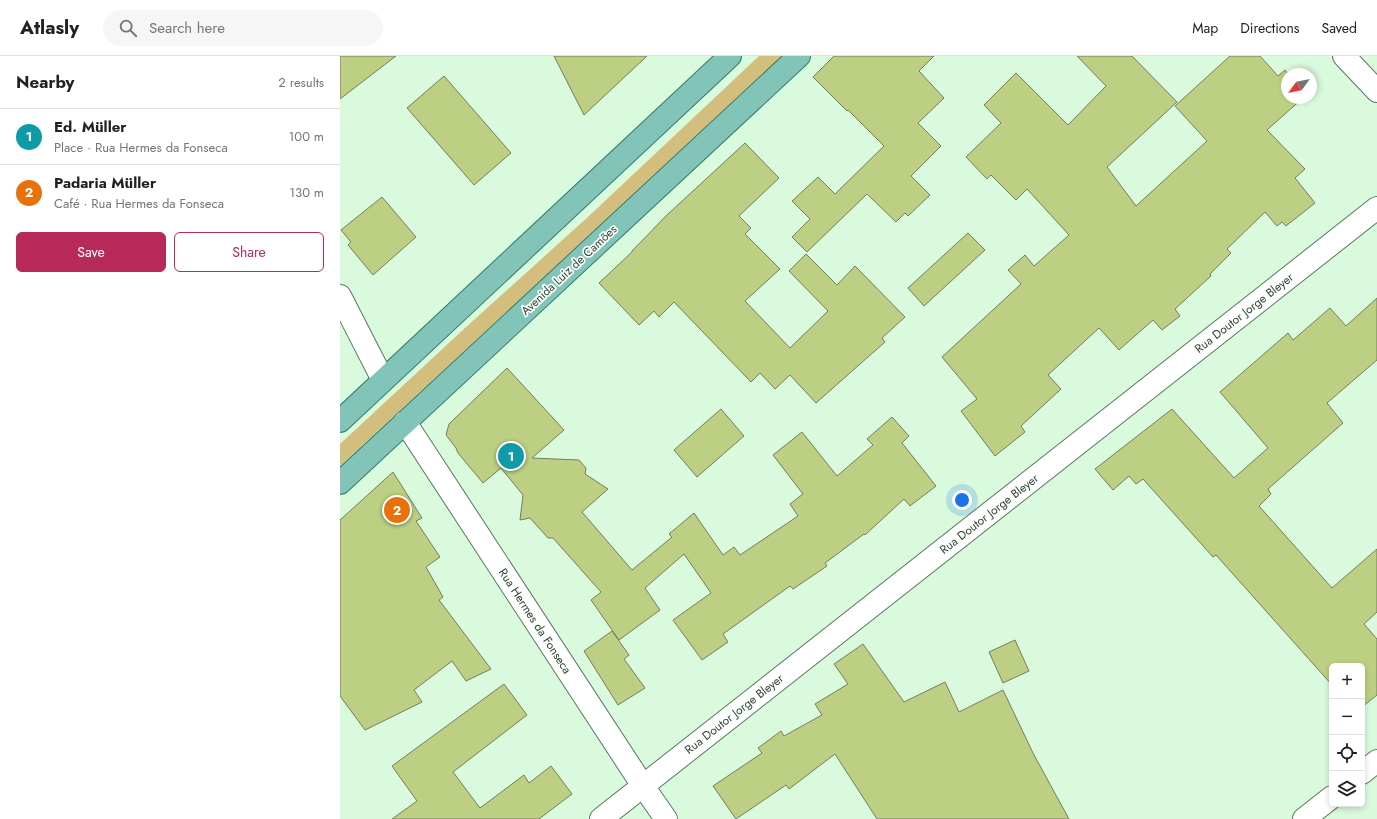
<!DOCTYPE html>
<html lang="en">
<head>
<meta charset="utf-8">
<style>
	:root { --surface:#fff; --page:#f6f6f6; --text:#202124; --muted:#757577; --line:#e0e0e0; --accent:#b72959 }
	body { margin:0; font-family:Jost,sans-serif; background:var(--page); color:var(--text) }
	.controls { position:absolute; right:12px; bottom:12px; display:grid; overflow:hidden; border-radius:6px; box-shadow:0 2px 6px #0003 }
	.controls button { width:36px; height:36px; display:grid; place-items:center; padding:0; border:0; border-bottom:1px solid var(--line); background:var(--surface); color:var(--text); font:20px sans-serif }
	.compass { position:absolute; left:941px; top:12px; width:36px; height:36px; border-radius:50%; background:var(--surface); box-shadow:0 2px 6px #0003; rotate:237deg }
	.you { position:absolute; left:622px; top:444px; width:14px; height:14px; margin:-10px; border:3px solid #fff; border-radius:50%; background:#1a73e8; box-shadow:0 0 0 6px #1a73e833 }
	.badge { display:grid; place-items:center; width:26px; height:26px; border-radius:50%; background:var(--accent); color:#fff; font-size:13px; font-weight:700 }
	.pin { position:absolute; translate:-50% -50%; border:2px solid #fff; box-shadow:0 1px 4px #0006 }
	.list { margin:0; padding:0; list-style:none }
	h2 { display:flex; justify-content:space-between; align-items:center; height:52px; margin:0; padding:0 16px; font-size:17px }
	h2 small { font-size:13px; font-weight:400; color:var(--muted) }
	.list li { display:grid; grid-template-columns:26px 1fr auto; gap:12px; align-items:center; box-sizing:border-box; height:56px; padding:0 16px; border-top:1px solid var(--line) }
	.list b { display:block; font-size:15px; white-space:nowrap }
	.list p { margin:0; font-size:13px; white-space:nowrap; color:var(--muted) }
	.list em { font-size:13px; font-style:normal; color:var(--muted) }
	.actions { display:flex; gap:8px; padding:12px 16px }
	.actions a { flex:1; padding:9px 0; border:1px solid var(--accent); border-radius:6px; text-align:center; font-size:14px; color:var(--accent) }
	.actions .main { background:var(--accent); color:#fff }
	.icon { flex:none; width:22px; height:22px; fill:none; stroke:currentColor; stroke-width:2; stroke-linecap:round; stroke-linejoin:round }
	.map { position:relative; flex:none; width:1037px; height:763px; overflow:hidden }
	header { display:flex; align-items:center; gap:24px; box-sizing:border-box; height:56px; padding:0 20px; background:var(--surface); border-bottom:1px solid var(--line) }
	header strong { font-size:19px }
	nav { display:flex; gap:22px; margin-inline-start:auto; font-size:14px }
	.search { width:280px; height:36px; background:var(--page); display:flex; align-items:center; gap:10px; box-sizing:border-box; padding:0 14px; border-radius:22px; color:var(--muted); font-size:15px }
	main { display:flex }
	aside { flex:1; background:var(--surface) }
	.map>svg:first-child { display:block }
	.green { fill:#d3be7d }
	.building { fill:#bccf82; stroke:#757d5d }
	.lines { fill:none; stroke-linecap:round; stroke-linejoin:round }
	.minor-casing { stroke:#5b775f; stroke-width:24 }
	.tertiary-casing { stroke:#5b775f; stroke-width:24 }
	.primary-casing { stroke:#307c6b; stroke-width:24 }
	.minor { stroke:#fff; stroke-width:22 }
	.tertiary { stroke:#fff; stroke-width:22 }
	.primary { stroke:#82c4b7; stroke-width:22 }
	.labels { text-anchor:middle; stroke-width:3.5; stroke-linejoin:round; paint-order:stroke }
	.street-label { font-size:12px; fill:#344036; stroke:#f9fffa }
</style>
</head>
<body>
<header>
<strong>Atlasly</strong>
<div class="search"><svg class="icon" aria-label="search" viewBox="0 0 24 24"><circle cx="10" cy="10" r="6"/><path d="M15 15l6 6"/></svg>Search here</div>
<nav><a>Map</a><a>Directions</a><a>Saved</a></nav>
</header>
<main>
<aside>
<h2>Nearby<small>2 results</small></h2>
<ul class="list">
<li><span class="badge" style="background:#0f9aa8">1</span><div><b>Ed. Müller</b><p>Place · Rua Hermes da Fonseca</p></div><em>100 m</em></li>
<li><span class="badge" style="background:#e8710a">2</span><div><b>Padaria Müller</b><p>Café · Rua Hermes da Fonseca</p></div><em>130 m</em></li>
</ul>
<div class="actions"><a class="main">Save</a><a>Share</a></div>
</aside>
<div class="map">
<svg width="1037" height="763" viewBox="0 0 1037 763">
	<rect width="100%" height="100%" fill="#dafade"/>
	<path class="green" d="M 419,0 L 443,0 L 0,410 L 0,388 L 125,272 L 249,160 Z"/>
	<g class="building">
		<path d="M 0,0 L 56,0 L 0,43 Z"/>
		<path d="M 214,0 L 307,0 L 244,59 Z"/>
		<path d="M 494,0 L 594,0 L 579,15 L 604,42 L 578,67 L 601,90 L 571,120 L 590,139 L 568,160 L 565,157 L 556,166 L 527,138 L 467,196 L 452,181 L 470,163 L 452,145 L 478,121 L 495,138 L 544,90 L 508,54 L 507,55 L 473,21 Z"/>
		<path d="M 737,0 L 792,0 L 837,46 L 767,111 L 796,150 L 867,85 L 835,50 L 890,0 L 920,0 L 938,20 L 945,14 L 948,18 L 947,18 L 947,42 L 963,42 L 927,74 L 965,113 L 955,122 L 975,147 L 946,170 L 942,166 L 937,170 L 925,156 L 887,193 L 891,197 L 870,218 L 871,220 L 835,253 L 840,260 L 822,274 L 813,264 L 779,294 L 759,272 L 708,319 L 721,333 L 681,370 L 685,376 L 655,400 L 621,355 L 637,343 L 602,301 L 681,228 L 668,214 L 685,199 L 694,210 L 729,179 L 687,133 L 676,144 L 651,119 L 647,123 L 626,101 L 661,67 L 644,49 L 676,17 L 728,69 L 766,30 Z"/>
		<path d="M 104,20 L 171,97 L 134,129 L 67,52 Z"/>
		<path d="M 405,87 L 439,122 L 399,160 L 411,172 L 405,178 L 440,213 L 405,245 L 450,292 L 488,255 L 449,215 L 466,198 L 497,229 L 515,210 L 565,261 L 542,282 L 545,286 L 476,347 L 450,319 L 435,333 L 420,317 L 411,326 L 334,246 L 319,261 L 314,255 L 299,269 L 259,227 L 292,196 L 292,195 L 327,159 Z"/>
		<path d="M 42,141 L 76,181 L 33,219 L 8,189 L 11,186 L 1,174 Z"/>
		<path d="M 628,177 L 645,194 L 584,250 L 568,232 Z"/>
		<path d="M 1037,242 L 1037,304 L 987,347 L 1003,367 L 928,433 L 931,438 L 919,450 L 992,532 L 1037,493 L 1037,556 L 1024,568 L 1037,583 L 1037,639 L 1022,651 L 1022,610 L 992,610 L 992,629 L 876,499 L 873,501 L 803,423 L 796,428 L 789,420 L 773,434 L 755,413 L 832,353 L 894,422 L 928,392 L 880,336 L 948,277 L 953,284 L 990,252 L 1006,270 Z"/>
		<path d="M 167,312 L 224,374 L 192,402 L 239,404 L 246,412 L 245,418 L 268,433 L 242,456 L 292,514 L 332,481 L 329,478 L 354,457 L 383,499 L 394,491 L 400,499 L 458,460 L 450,448 L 463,438 L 433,399 L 462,376 L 497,420 L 533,389 L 527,383 L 552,361 L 569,380 L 562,387 L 596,430 L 570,450 L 564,443 L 525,479 L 524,478 L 485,507 L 487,510 L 453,533 L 450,530 L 383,578 L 388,586 L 362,604 L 333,564 L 371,537 L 344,498 L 305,532 L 320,554 L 279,584 L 251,544 L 261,536 L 213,482 L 208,482 L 190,462 L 180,464 L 183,439 L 161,412 L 143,427 L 118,397 L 116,392 L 106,379 L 109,368 Z"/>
		<path d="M 381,353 L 404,380 L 357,421 L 334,394 Z"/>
		<path d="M 53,416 L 82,462 L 76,465 L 100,501 L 86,511 L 103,541 L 99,544 L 151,613 L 126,625 L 112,605 L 74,634 L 82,646 L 25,674 L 0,640 L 0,464 Z"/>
		<path d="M 272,575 L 289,599 L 284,603 L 305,632 L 278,649 L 244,595 Z"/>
		<path d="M 675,584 L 689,615 L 663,627 L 649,596 Z"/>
		<path d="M 523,588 L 564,646 L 605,626 L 619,656 L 663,634 L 693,697 L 729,763 L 537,763 L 495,698 L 449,733 L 446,729 L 396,763 L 373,730 L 422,697 L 418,692 L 441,675 L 444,680 L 482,659 L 475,648 L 508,628 L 494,608 Z"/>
		<path d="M 164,628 L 187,659 L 113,716 L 140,752 L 184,719 L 189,727 L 211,710 L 232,738 L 199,763 L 52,763 L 77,745 L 52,710 Z"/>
	</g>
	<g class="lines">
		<defs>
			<g id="minor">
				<path d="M 1004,0 L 1037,35"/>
				<path d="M 65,366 L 303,730 L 326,763"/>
				<path d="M 1022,717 L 1037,705"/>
				<path d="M 261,763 L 1037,152"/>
				<path d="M 964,763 L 992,741"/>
			</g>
			<path id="tertiary" d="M 0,240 L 43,324"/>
			<g id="primary">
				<path d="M 0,365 L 390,0"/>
				<path d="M 0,427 L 459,0"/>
			</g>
		</defs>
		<use href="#minor" class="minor-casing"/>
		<use href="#tertiary" class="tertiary-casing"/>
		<use href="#primary" class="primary-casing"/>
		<use href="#minor" class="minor"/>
		<use href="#tertiary" class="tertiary"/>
		<use href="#primary" class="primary"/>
	</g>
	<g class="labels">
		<g class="street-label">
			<text transform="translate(229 214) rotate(-43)" y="4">Avenida Luiz de Camões</text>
			<text transform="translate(904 257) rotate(-38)" y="4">Rua Doutor Jorge Bleyer</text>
			<text transform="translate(649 458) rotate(-38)" y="4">Rua Doutor Jorge Bleyer</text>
			<text transform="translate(195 565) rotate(57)" y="4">Rua Hermes da Fonseca</text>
			<text transform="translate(394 658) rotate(-38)" y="4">Rua Doutor Jorge Bleyer</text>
		</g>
	</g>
</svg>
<div class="controls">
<button>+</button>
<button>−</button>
<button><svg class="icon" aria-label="locate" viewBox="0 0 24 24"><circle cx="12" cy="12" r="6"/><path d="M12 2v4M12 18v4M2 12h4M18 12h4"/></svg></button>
<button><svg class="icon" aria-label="layers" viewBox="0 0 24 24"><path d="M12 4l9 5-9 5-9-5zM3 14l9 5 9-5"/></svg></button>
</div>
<svg class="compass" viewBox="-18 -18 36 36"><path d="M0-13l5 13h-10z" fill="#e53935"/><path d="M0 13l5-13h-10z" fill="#757577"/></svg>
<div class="you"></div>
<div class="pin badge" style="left:171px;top:400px;background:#0f9aa8">1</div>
<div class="pin badge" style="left:57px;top:454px;background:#e8710a">2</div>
</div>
</main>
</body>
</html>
